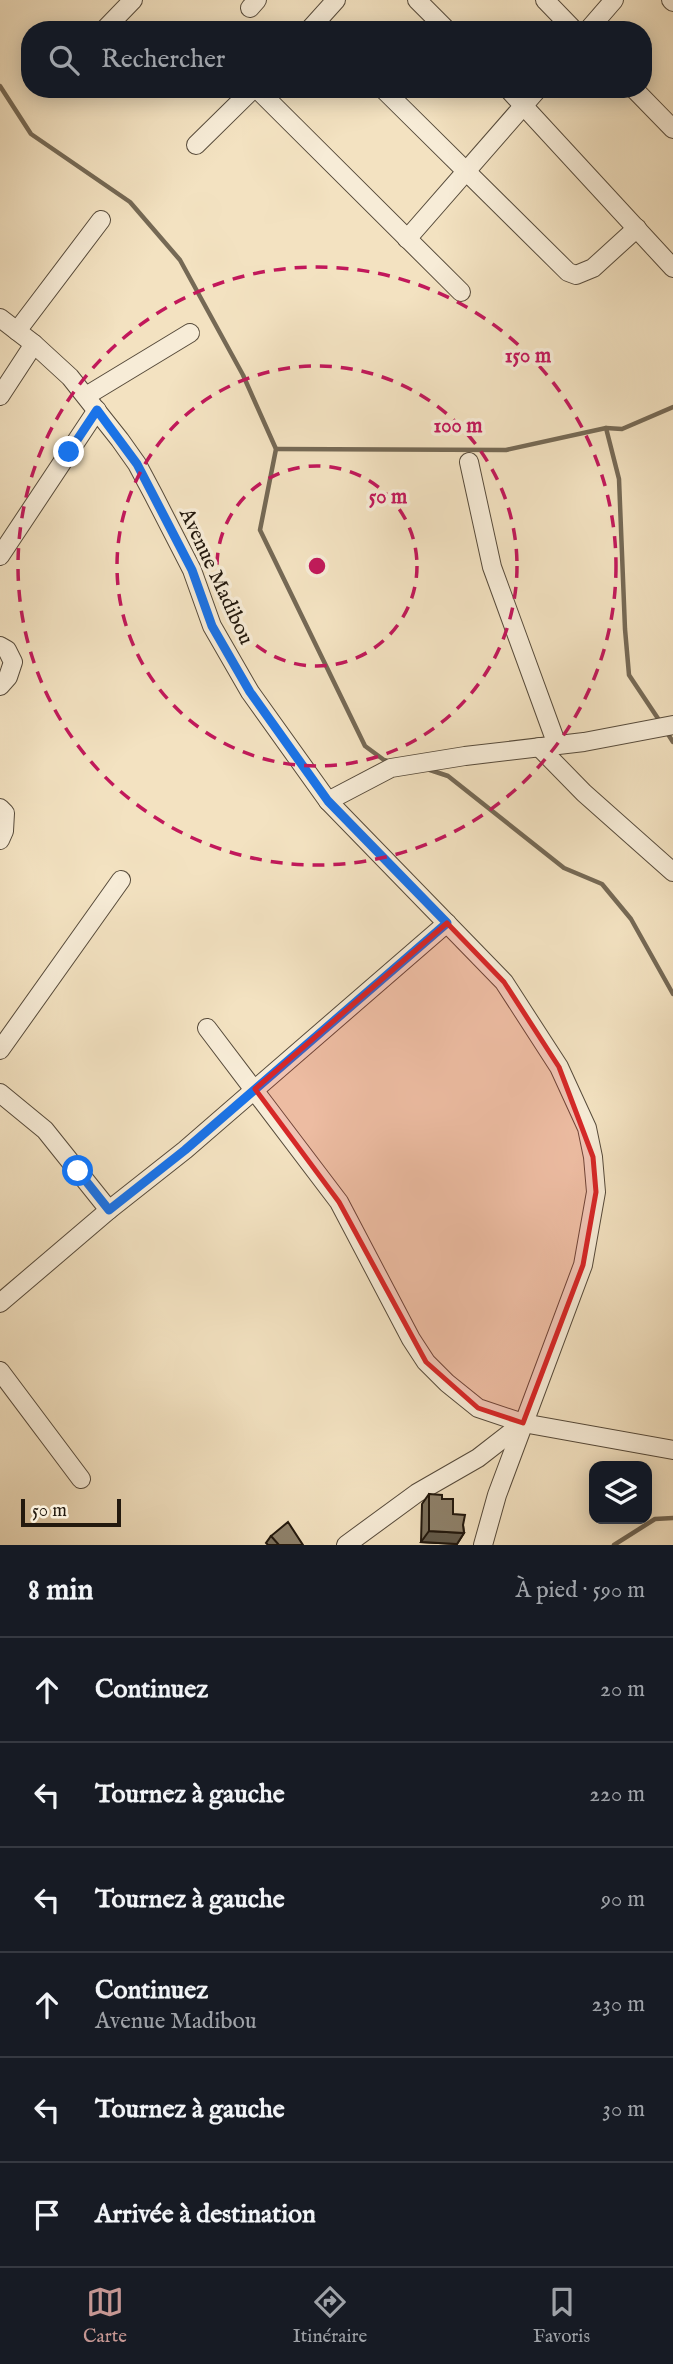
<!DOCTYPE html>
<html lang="fr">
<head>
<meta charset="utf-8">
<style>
	:root { --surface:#171b24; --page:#20242c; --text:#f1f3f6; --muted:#9ea1a6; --line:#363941; --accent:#c59692 }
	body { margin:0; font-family:"IM FELL English",serif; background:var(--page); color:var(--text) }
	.controls { position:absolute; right:21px; bottom:21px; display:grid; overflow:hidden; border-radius:14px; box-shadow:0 4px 18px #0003 }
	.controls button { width:63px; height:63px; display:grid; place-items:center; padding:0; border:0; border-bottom:2px solid var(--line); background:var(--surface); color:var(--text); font:35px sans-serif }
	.scale { position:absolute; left:21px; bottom:18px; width:100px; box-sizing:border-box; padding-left:7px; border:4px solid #23190e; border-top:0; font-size:19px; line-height:24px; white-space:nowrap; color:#23190e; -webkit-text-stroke:5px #f7ecd7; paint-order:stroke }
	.stop { position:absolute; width:21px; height:21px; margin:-16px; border:5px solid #1a73e8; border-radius:50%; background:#fff }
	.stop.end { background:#1a73e8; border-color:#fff; box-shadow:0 2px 7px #0008 }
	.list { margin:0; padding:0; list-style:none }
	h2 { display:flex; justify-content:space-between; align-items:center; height:91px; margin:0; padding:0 28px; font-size:30px }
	h2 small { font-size:23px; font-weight:400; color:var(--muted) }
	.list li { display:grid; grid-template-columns:46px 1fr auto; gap:21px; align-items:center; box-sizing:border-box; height:105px; padding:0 28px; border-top:2px solid var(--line) }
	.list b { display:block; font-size:26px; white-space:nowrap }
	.list p { margin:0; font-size:23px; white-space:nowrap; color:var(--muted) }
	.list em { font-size:23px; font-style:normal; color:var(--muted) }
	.icon { flex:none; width:38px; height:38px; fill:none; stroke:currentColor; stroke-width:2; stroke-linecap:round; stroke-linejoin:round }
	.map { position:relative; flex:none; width:673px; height:1545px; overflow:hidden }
	.search { position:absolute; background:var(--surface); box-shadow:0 4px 18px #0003; left:21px; right:21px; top:21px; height:77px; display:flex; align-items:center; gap:18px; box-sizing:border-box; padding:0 24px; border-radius:28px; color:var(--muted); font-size:26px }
	.sheet { height:721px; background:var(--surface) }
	nav { display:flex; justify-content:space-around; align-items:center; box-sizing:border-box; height:98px; border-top:2px solid var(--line); background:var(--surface); font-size:19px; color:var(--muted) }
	nav a { display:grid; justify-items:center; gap:4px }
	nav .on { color:var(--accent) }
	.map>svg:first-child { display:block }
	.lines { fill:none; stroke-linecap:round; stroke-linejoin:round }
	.stream { stroke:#756955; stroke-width:4.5 }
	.minor-casing { stroke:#574b3b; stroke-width:20 }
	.minor { stroke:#f7ecd7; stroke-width:18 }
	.wall { fill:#7b705c; stroke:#23190e; stroke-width:2 }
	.shaded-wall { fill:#645b4b; stroke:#23190e; stroke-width:2 }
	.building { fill:#8f826b; stroke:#23190e; stroke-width:2 }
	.route { stroke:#1a73e8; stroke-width:9 }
	.marked { fill:#d62828; fill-opacity:0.2; stroke:#d62828; stroke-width:5; stroke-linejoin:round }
	.ring { fill:none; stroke:#c2185b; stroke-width:3.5; stroke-dasharray:12 9 }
	.labels { text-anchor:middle; stroke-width:7; stroke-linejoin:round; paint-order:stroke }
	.street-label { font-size:21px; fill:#23190e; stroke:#f7ecd7 }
	.centre { fill:#c2185b; stroke:#f7ecd7; stroke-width:3.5 }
	.ring-label { font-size:21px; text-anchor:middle; font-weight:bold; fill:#c2185b; stroke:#f7ecd7; stroke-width:7; stroke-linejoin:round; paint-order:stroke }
</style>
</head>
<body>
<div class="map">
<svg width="673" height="1545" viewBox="0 0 673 1545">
	<rect width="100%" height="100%" fill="#f3e2c1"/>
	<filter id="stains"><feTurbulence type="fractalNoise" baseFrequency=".00286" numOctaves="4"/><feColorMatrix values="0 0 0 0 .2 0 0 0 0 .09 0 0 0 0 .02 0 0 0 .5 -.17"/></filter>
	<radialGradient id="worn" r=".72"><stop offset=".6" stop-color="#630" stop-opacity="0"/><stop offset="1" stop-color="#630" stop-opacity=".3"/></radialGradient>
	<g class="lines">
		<g class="stream">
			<path d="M 0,86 L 31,134 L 130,202 L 180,260 L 243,375 L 276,449 L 260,530 L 365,746 L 384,760 L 391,762"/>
			<path d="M 606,428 L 622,429 L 673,407"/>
			<path d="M 276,449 L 506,450 L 606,428 L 619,479 L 625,629 L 629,675 L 661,723"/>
			<path d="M 666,731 L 673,742"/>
			<path d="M 427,769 L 448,776 L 564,868 L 602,884 L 631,919 L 673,994"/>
			<path d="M 614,1545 L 655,1519 L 673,1518"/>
		</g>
		<defs>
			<g id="minor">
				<path d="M 417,0 L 447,30"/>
				<path d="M 545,0 L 574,30"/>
				<path d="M 671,0 L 673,2"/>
				<path d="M 250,8 L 257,0"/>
				<path d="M 104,30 L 133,0"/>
				<path d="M 309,30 L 336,0"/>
				<path d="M 588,30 L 614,0"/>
				<path d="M 257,89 L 461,292"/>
				<path d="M 383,89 L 568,272 L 576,275 L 593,268 L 637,228"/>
				<path d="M 508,89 L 673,268"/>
				<path d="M 634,89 L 673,129"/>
				<path d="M 196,145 L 253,89"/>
				<path d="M 407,239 L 538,89"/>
				<path d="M 0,318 L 34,344 L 70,377 L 120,440 L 137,464 L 153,494 L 192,570 L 212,626 L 250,692 L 328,801 L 504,982 L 559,1067 L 587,1128 L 593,1157 L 596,1192 L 583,1265 L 497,1495 L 483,1545"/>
				<path d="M 17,331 L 101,220"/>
				<path d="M 0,396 L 34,344"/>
				<path d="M 86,396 L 190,333"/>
				<path d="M 469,462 L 492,567 L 557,745"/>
				<path d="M 0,556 L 97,410"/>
				<path d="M 0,646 L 7,650 L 13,662 L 8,677 L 0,686"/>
				<path d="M 539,747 L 584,793 L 673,872"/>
				<path d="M 328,801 L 391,768 L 465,756 L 584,742 L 673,725"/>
				<path d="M 0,808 L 5,813 L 4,831 L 0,840"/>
				<path d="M 207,1028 L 339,1202 L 411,1339 L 426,1362 L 447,1383 L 478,1408 L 523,1423 L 673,1450"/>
				<path d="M 0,1050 L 121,880"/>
				<path d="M 0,1093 L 45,1130 L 109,1210"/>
				<path d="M 0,1303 L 109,1210 L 185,1150 L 447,923"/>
				<path d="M 0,1371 L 81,1479"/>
				<path d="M 346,1545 L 417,1493 L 478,1458 L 523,1423"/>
			</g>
		</defs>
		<use href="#minor" class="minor-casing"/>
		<use href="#minor" class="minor"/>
	</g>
	<g class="wall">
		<path d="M 429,1494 L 442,1499 L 453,1514 L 463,1525 L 464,1533 L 457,1544 L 421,1542 L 422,1504 Z"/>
		<path d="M 271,1536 L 303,1545 L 268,1545 L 266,1543 Z"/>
	</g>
	<path class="shaded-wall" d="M 429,1531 L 464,1533 L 457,1544 L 421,1542 Z"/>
	<g class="building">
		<path d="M 429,1494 L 442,1495 L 442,1499 L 453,1499 L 453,1514 L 465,1515 L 463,1525 L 464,1533 L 429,1531 Z"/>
		<path d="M 288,1522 L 303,1545 L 279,1545 L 271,1536 Z"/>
	</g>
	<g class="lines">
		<path class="route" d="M 69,452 L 97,410 L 137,464 L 192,570 L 212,626 L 250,692 L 328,801 L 447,923 L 185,1150 L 109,1210 L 78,1171"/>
	</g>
	<path class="marked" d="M 447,923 L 504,982 L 559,1067 L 593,1157 L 596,1192 L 583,1265 L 523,1423 L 478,1408 L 426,1362 L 339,1202 L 255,1089 Z"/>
	<g class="ring">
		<circle cx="317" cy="566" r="100"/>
		<circle cx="317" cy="566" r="200"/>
		<circle cx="317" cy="566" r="299"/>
	</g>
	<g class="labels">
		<g class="street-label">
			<text transform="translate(217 576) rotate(65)" y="7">Avenue Madibou</text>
		</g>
	</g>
	<circle cx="317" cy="566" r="10" class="centre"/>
	<g class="ring-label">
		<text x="528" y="362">150 m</text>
		<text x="458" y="432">100 m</text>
		<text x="388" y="503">50 m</text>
	</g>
	<rect width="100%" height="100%" filter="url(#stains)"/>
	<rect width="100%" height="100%" fill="url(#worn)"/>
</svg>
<div class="controls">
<button><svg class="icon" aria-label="layers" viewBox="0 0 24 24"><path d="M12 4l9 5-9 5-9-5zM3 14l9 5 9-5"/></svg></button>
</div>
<div class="scale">50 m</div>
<div class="stop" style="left:78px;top:1171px"></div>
<div class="stop end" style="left:69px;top:452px"></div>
<div class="search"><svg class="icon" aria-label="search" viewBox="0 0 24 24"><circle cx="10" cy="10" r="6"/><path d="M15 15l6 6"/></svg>Rechercher</div>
</div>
<section class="sheet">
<h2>8 min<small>À pied · 590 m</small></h2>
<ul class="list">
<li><svg class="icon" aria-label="ahead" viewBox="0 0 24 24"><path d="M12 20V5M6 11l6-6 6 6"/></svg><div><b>Continuez</b></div><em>20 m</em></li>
<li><svg class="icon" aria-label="left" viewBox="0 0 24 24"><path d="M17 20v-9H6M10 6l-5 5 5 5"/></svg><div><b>Tournez à gauche</b></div><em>220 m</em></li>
<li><svg class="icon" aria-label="left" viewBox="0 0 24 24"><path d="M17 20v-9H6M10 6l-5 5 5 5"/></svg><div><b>Tournez à gauche</b></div><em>90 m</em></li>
<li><svg class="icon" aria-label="ahead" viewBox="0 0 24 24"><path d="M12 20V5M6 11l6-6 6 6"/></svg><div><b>Continuez</b><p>Avenue Madibou</p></div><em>230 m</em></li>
<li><svg class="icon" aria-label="left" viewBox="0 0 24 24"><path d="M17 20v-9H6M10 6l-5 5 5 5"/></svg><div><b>Tournez à gauche</b></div><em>30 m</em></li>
<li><svg class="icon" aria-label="arrive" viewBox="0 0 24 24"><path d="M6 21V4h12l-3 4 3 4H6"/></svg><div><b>Arrivée à destination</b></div></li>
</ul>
</section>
<nav>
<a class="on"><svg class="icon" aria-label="map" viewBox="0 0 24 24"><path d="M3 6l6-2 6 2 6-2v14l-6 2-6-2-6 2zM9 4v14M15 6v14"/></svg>Carte</a>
<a><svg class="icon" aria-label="directions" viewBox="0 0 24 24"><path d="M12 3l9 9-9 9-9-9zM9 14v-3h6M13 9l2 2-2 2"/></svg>Itinéraire</a>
<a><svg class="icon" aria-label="saved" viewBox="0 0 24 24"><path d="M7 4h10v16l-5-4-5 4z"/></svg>Favoris</a>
</nav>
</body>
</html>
